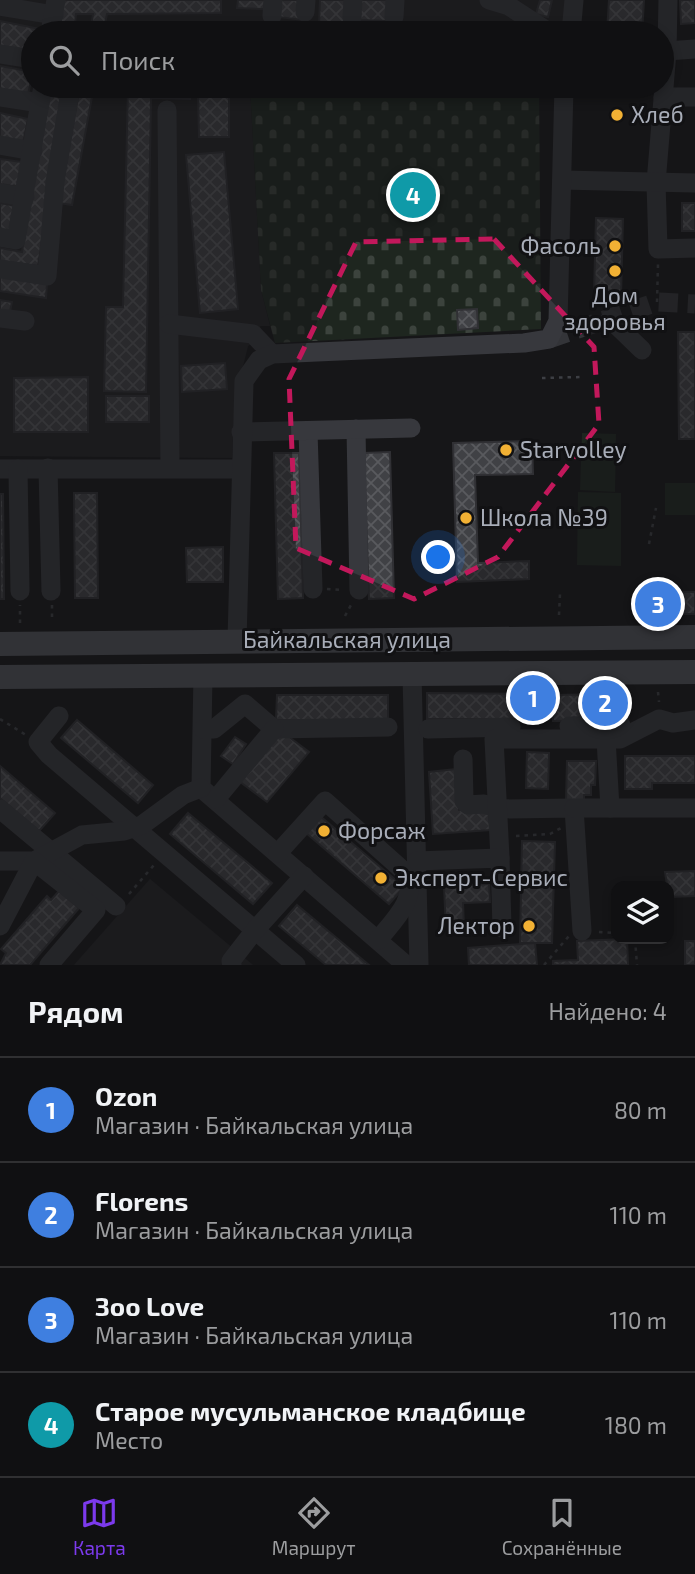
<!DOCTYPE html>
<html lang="ru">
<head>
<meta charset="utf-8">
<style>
	:root { --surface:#101012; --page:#19191b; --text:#f1f3f6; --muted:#9c9d9f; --line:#303032; --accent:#7c3aed }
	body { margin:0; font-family:"Exo 2",sans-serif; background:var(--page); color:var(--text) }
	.controls { position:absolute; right:21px; bottom:21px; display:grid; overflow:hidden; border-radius:14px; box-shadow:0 4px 10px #0003 }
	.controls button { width:63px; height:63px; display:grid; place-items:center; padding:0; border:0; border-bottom:2px solid var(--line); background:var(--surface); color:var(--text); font:35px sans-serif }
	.you { position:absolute; left:439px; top:558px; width:24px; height:24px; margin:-18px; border:5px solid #fff; border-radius:50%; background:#1a73e8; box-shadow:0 0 0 10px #1a73e833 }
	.badge { display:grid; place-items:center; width:46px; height:46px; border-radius:50%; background:var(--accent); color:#fff; font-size:23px; font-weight:700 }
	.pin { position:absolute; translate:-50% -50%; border:4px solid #fff; box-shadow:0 2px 7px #0006 }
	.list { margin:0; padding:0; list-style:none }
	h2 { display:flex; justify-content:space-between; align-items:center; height:91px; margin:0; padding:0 28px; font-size:30px }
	h2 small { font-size:23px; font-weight:400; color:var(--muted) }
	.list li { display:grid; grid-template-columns:46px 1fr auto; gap:21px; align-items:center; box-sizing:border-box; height:105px; padding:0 28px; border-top:2px solid var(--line) }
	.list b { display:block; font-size:26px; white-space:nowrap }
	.list p { margin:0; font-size:23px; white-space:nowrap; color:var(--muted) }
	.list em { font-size:23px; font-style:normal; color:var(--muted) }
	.icon { flex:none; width:38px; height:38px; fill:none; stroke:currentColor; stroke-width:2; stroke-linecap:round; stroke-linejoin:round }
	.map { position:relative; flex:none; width:695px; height:965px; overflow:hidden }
	.search { position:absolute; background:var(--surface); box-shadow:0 4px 10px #0003; left:21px; right:21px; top:21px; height:77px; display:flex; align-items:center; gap:18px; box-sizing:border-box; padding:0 24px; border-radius:38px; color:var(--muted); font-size:26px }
	.sheet { height:511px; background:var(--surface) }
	nav { display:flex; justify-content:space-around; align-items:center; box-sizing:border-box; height:98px; border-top:2px solid var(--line); background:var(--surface); font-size:19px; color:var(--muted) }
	nav a { display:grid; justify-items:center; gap:4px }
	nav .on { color:var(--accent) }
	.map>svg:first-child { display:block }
	.built { fill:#222225 }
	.green { fill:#1e261f }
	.cemetery { fill:url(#cemetery-stones) }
	.building { fill:url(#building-cross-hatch); stroke:#303034; stroke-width:2 }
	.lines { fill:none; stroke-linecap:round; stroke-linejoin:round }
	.minor-tunnel { stroke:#333438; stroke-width:19; stroke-dasharray:19 10; stroke-linecap:butt }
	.path { stroke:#3d3f44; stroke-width:2.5; stroke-dasharray:3.5 5; stroke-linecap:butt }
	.minor { stroke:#37383d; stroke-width:19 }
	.major { stroke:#53555c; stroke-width:24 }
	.marked { fill:none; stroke:#c2185b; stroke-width:5; stroke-dasharray:14 9; stroke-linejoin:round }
	.poi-dot { fill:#f2b134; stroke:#111113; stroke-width:2.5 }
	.labels { text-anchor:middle; stroke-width:6; stroke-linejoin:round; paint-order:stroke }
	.poi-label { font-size:23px; fill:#a8adb8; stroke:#111113; text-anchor:start }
	.street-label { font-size:23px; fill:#a8adb8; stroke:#111113 }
</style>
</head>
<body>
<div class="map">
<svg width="695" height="965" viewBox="0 0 695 965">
	<defs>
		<pattern id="cemetery-stones" width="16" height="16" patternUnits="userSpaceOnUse" patternTransform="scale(1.75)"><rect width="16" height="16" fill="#1e261f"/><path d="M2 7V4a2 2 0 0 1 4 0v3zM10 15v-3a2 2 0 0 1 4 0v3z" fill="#3c433d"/></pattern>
		<pattern id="building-cross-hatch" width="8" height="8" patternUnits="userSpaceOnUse" patternTransform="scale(1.75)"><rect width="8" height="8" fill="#404145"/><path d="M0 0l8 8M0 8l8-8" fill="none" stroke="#595a5e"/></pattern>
	</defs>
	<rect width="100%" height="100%" fill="#161618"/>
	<g class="built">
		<path d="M 0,0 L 569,0 L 565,33 L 323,33 L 247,23 L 247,33 L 33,33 L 33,86 L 250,86 L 261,290 L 270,326 L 260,326 L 262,337 L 248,346 L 235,398 L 232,458 L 0,456 Z"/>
		<path d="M 150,879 L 253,965 L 74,965 Z"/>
	</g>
	<g class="green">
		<path d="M 582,433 L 616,434 L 615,492 L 580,490 Z"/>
		<rect x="665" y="483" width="30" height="32"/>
		<path d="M 578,492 L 621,493 L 621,566 L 577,565 Z"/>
	</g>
	<g class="cemetery">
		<path d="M 246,23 L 323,33 L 247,33 Z"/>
		<path d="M 250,86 L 539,86 L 541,329 L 275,343 L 261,290 Z"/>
	</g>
	<g class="building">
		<path d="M 61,0 L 221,0 L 221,13 L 107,14 L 103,33 L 90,33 L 93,14 L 76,14 L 74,33 L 56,33 Z"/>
		<path d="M 238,0 L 265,0 L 264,9 L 237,8 Z"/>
		<path d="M 280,0 L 304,0 L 303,20 L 278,17 Z"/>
		<path d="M 320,0 L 345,0 L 344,26 L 319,26 Z"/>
		<path d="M 360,0 L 388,0 L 387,21 L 359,20 Z"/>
		<path d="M 540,0 L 552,0 L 548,17 L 536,14 Z"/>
		<path d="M 609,0 L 644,0 L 642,33 L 607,33 Z"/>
		<path d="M 680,0 L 695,0 L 695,23 L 681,24 Z"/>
		<path d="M 0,21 L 40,29 L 39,33 L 33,33 L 33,55 L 0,48 Z"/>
		<path d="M 0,66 L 33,72 L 27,99 L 0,94 Z"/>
		<path d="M 48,86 L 66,86 L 38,266 L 0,261 L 0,248 L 22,252 Z"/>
		<path d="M 80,86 L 94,86 L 72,205 L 59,203 Z"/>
		<path d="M 128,86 L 190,86 L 190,99 L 151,98 L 146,392 L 104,391 L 106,307 L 123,307 Z"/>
		<path d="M 604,86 L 638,86 L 638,95 L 604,93 Z"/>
		<path d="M 229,92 L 229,137 L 199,137 L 198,93 Z"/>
		<path d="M 0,113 L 28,119 L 23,143 L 0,139 Z"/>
		<path d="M 224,152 L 238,309 L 200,313 L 186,155 Z"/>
		<path d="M 0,159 L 22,162 L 19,187 L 0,184 Z"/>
		<path d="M 0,203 L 16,206 L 11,232 L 0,230 Z"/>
		<rect x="682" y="203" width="13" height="28"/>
		<path d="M 596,218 L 623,219 L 621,295 L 594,295 Z"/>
		<path d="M 0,275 L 47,283 L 46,298 L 0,291 Z"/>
		<path d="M 0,300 L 12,302 L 9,316 L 0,315 Z"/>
		<path d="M 477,309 L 478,328 L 458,330 L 457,310 Z"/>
		<path d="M 678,332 L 695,332 L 695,439 L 679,439 Z"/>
		<path d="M 225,363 L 227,389 L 182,392 L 181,366 Z"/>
		<path d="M 88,377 L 88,432 L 14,432 L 14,378 Z"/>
		<rect x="106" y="396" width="43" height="26"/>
		<path d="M 532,441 L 533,474 L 475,475 L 478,563 L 529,561 L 529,579 L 457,582 L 453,443 Z"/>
		<path d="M 390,452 L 394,598 L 369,599 L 364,453 Z"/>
		<path d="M 274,453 L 299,453 L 303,598 L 278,599 Z"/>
		<path d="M 74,493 L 97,493 L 98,598 L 75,598 Z"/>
		<path d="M 0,494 L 3,494 L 4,599 L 0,599 Z"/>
		<path d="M 223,547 L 223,582 L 187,582 L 186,548 Z"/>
		<path d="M 647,591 L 695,592 L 695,614 L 648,614 Z"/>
		<path d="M 427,693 L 538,694 L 538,719 L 427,719 Z"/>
		<path d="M 624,694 L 624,720 L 553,721 L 553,695 Z"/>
		<path d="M 277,695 L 388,695 L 388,720 L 276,720 Z"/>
		<path d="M 77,720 L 153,785 L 138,803 L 61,738 Z"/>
		<path d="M 281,731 L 309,752 L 267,802 L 239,781 Z"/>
		<path d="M 235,737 L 246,744 L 233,764 L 221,756 Z"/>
		<path d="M 527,752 L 549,753 L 548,789 L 526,788 Z"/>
		<path d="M 625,756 L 695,756 L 695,783 L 652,783 L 652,789 L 625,789 Z"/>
		<path d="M 567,761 L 596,761 L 595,785 L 591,785 L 591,795 L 584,795 L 584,801 L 566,801 Z"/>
		<path d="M 0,766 L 55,813 L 39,831 L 0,798 Z"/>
		<path d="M 456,769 L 459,810 L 489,808 L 490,830 L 433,834 L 429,772 Z"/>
		<path d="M 188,813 L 272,883 L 253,904 L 170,834 Z"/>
		<path d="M 320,816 L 404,887 L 389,904 L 306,833 Z"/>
		<path d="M 522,841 L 555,842 L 552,943 L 520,943 Z"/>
		<path d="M 695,871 L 695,896 L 669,897 L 665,872 Z"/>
		<path d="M 489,884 L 490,902 L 463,903 L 464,928 L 446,929 L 444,886 Z"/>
		<path d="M 59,891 L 79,908 L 30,965 L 0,965 L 6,953 L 1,949 L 47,896 L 51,900 Z"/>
		<path d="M 297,905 L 369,965 L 326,965 L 279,926 Z"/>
		<path d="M 627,939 L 628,965 L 553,965 L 553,961 L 578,960 L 577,941 Z"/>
		<rect x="685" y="941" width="10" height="24"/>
		<path d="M 535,943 L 537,965 L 469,965 L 468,948 Z"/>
	</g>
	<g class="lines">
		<path class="minor-tunnel" d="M 549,339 L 657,302 L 695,304"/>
		<g class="path">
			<path d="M 657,302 L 658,264"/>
			<path d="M 542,378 L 581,377"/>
			<path d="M 547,449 L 570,449"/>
			<path d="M 649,544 L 656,508"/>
			<path d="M 327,589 L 342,590"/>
			<path d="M 52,605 L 52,622"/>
			<path d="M 559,615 L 560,593"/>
			<path d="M 644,615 L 644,590"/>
			<path d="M 345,616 L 351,605"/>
			<path d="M 20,623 L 20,605"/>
			<path d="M 658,692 L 659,702"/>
			<path d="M 0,719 L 26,735"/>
			<path d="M 516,836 L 550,834 L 561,828"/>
			<path d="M 129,894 L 154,865"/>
			<path d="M 599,932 L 616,933"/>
			<path d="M 635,939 L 637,965"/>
			<path d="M 544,965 L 569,936"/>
		</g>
		<g class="minor">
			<path d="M 489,0 L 509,6 L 550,33"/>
			<path d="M 668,0 L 667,51 L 656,183 L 658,249 L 695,248"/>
			<path d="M 0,6 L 54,15"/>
			<path d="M 305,12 L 306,0"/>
			<path d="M 272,16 L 273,0"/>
			<path d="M 394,17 L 395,0"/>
			<path d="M 352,18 L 353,0"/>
			<path d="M 50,33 L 56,0"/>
			<path d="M 571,33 L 574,0"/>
			<path d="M 667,51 L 695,49"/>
			<path d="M 0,54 L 33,59"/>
			<path d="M 0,97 L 40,103"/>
			<path d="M 663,97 L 695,97"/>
			<path d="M 167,110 L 170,468"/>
			<path d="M 0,145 L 33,151"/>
			<path d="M 562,180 L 695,183"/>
			<path d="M 0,193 L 25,197"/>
			<path d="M 0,237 L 16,240 L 43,86"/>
			<path d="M 0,269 L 47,276 L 55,182 L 71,86"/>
			<path d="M 0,318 L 25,321"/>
			<path d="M 610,319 L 642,350"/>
			<path d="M 169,324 L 253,334 L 272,354"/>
			<path d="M 356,429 L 359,590"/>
			<path d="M 308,431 L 313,589"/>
			<path d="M 241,432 L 411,428"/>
			<path d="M 48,468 L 51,591"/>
			<path d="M 0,469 L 240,469"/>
			<path d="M 18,469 L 20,591"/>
			<path d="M 237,641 L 244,381 L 259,360 L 272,354 L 524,343 L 549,339 L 558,321 L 564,86"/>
			<path d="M 203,674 L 201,788 L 406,965"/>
			<path d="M 412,674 L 419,965"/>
			<path d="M 59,716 L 38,742 L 49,755 L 296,965"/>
			<path d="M 569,726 L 621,725"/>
			<path d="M 203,729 L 214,729 L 245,704 L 274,729 L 388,727"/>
			<path d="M 428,729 L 511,727"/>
			<path d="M 606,739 L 610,808"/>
			<path d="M 463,759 L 464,801 L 468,805 L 484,804 L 499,809 L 574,808 L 582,931"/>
			<path d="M 216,799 L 274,729"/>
			<path d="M 574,808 L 695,808"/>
			<path d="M 0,809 L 116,906"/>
			<path d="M 278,853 L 325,801 L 406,873 C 419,898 393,921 378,940"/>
			<path d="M 500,858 L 494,739 L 620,739 L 659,719 L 673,723 L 695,720"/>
			<path d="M 0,861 L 34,861 L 82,835 L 124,831 L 142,825 L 183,795 L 201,788"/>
			<path d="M 417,861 L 500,858 L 502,928"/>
			<path d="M 0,926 L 34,861 L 96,910 L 49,965"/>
			<path d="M 232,965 L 231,961 L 255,930 L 304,876"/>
		</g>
		<g class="major">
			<path d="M 0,644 L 695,637"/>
			<path d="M 0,677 L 695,672"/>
		</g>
	</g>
	<path d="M0 0H695V965H0ZM 494,239 L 594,347 L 599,424 L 498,557 L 414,599 L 296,548 L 289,379 L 356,242 Z" fill="#161618" fill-opacity=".55" fill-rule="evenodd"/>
	<path class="marked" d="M 494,239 L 594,347 L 599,424 L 498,557 L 414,599 L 296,548 L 289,379 L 356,242 Z"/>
	<g class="poi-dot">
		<circle cx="617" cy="115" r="7"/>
		<circle cx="615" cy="246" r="7"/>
		<circle cx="615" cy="271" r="7"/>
		<circle cx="506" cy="450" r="7"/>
		<circle cx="466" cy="518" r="7"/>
		<circle cx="324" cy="831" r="7"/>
		<circle cx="381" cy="878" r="7"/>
		<circle cx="529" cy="926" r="7"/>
	</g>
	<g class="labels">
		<g class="poi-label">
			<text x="631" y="123">Хлеб</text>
			<text x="601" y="254" text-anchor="end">Фасоль</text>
			<text x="615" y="304" text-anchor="middle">Дом<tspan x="615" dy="26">здоровья</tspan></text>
			<text x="520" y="458">Starvolley</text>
			<text x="480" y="526">Школа №39</text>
			<text x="338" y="839">Форсаж</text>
			<text x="395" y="886">Эксперт-Сервис</text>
			<text x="515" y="934" text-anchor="end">Лектор</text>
		</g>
		<g class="street-label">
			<text x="347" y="648">Байкальская улица</text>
		</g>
	</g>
</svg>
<div class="controls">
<button><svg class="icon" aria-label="layers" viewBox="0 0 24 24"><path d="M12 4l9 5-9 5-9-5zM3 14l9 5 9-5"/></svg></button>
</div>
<div class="you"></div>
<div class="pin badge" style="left:533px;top:698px;background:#3f7fe0">1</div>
<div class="pin badge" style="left:605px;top:703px;background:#3f7fe0">2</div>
<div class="pin badge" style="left:658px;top:604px;background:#3f7fe0">3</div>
<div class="pin badge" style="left:413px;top:195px;background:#0f9aa8">4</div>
<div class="search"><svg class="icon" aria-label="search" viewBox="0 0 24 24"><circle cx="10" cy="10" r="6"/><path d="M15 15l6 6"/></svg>Поиск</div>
</div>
<section class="sheet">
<h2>Рядом<small>Найдено: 4</small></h2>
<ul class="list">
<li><span class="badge" style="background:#3f7fe0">1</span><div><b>Ozon</b><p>Магазин · Байкальская улица</p></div><em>80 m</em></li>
<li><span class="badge" style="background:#3f7fe0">2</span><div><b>Florens</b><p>Магазин · Байкальская улица</p></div><em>110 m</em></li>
<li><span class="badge" style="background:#3f7fe0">3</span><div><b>Зоо Love</b><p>Магазин · Байкальская улица</p></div><em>110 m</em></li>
<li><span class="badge" style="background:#0f9aa8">4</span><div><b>Старое мусульманское кладбище</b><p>Место</p></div><em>180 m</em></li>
</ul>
</section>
<nav>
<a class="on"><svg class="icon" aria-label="map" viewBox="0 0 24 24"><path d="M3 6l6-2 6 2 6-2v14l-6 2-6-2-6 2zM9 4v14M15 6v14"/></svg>Карта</a>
<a><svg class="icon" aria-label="directions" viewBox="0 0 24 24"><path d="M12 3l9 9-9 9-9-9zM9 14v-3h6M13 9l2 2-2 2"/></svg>Маршрут</a>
<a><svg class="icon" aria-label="saved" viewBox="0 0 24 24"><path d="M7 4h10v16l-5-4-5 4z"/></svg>Сохранённые</a>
</nav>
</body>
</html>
